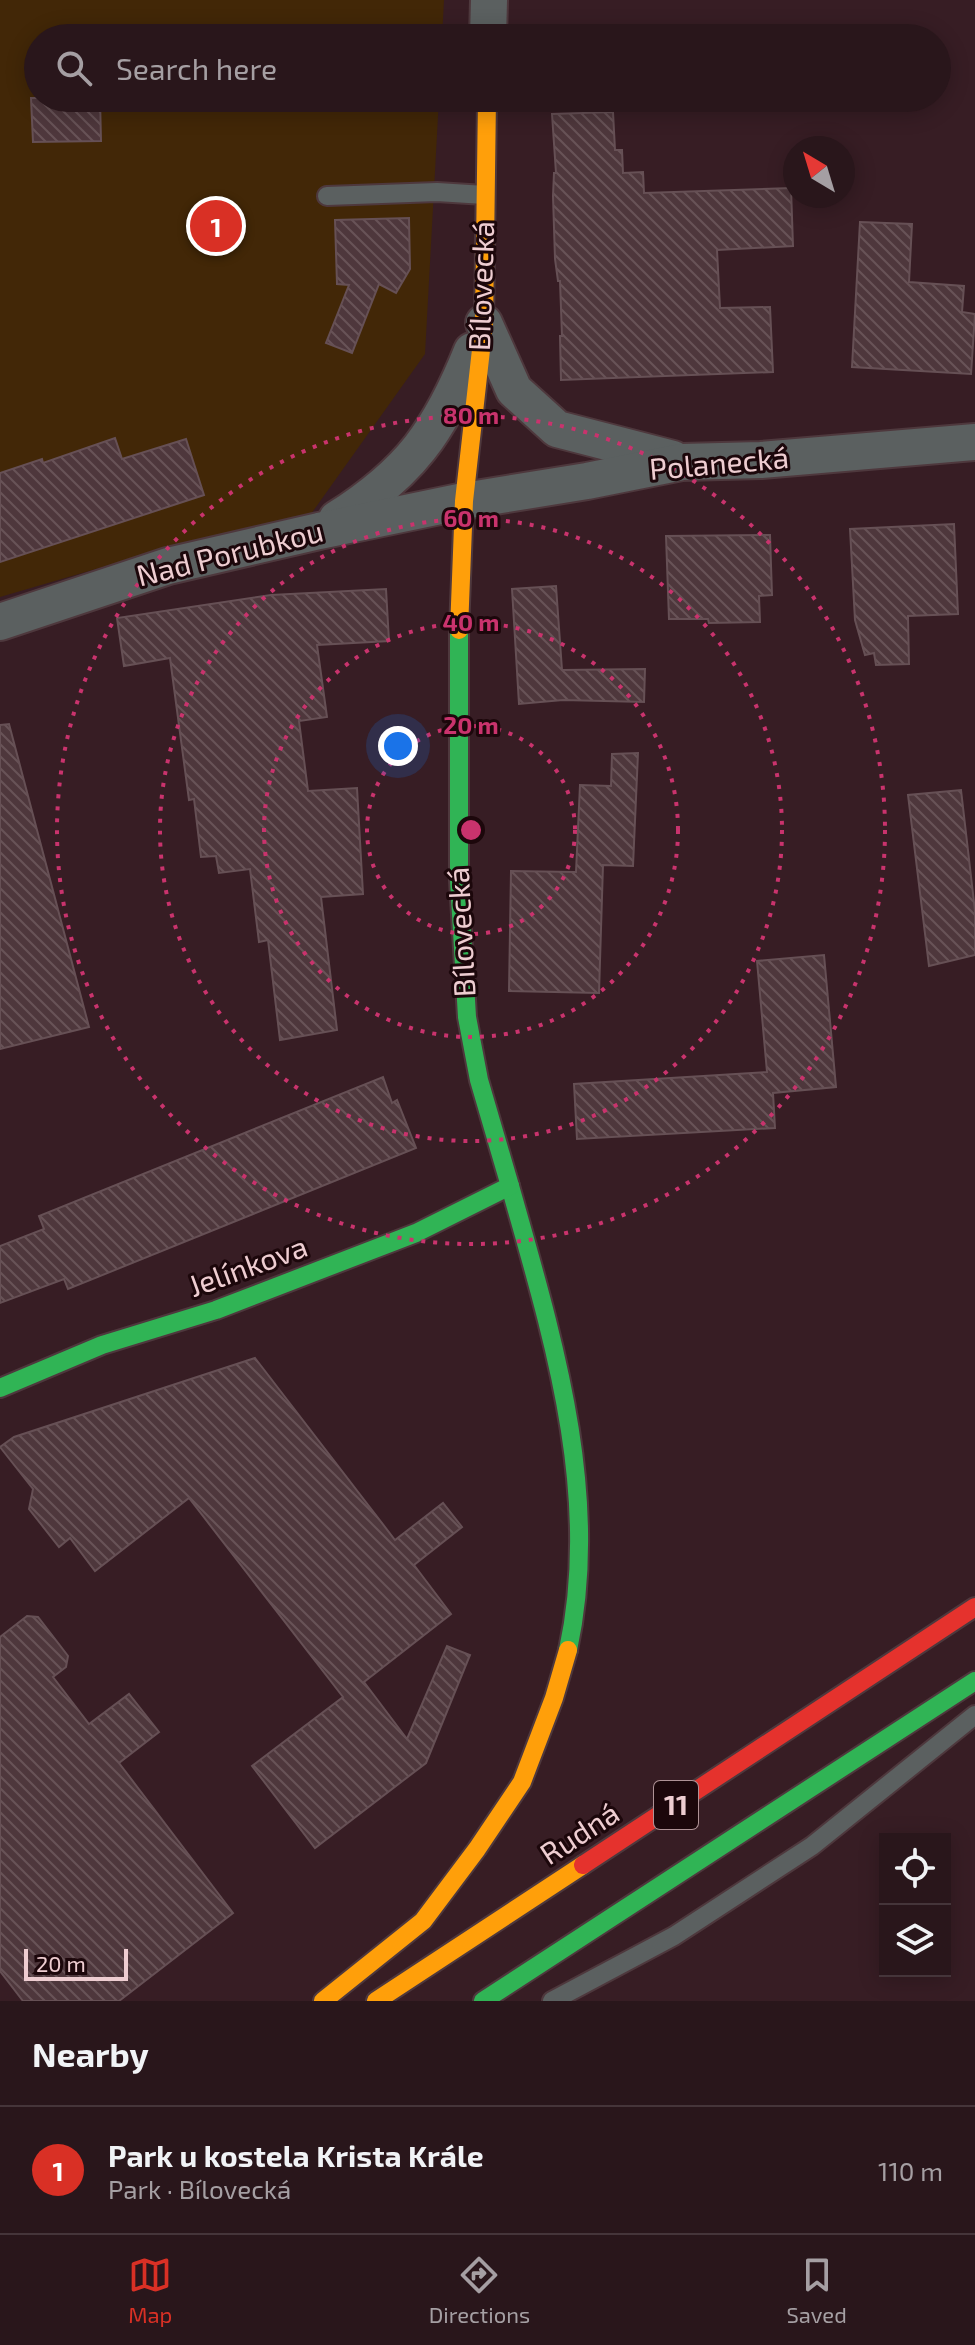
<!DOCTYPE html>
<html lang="en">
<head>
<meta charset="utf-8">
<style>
	:root { --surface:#29161b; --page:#311f24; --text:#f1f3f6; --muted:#a59fa3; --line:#45353a; --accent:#d93025 }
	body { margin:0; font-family:"Exo 2",sans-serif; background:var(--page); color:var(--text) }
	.controls { position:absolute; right:24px; bottom:24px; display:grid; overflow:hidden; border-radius:0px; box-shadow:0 4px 20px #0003 }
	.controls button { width:72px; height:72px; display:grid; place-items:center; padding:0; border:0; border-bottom:2px solid var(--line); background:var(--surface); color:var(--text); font:40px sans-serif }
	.compass { position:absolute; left:783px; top:136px; width:72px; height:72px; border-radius:50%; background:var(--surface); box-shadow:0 4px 20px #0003; rotate:322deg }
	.scale { position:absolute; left:24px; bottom:20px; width:104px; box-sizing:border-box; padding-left:8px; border:4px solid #eecdd1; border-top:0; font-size:22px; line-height:28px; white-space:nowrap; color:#eecdd1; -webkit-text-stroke:6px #1c070b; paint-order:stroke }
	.you { position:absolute; left:398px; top:746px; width:28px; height:28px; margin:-20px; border:6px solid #fff; border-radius:50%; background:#1a73e8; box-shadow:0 0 0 12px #1a73e833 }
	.badge { display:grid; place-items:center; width:52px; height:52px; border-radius:50%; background:var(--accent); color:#fff; font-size:26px; font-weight:700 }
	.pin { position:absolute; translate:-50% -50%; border:4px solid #fff; box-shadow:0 2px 8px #0006 }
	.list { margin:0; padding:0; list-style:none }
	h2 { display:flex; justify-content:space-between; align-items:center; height:104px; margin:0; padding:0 32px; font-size:34px }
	h2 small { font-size:26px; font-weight:400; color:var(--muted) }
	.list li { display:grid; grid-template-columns:52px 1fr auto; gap:24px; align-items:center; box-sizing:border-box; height:128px; padding:0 32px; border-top:2px solid var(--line) }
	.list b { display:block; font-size:30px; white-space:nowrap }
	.list p { margin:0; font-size:26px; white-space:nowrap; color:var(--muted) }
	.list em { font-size:26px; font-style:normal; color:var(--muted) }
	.icon { flex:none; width:44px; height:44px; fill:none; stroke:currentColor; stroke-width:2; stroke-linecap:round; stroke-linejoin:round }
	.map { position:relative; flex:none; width:975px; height:2001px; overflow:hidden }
	.search { position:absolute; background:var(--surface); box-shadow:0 4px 20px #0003; left:24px; right:24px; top:24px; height:88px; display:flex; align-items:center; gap:20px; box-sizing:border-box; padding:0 28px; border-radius:44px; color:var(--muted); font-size:30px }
	.sheet { height:232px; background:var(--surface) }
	nav { display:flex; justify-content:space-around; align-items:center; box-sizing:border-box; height:112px; border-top:2px solid var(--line); background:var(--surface); font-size:22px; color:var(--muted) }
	nav a { display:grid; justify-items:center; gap:4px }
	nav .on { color:var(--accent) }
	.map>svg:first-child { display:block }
	.green { fill:#422707 }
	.building { fill:url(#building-back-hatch); stroke:#665055; stroke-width:2 }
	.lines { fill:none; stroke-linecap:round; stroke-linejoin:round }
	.lane-casing { stroke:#4e383d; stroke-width:22 }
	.street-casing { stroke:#4e383d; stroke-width:40 }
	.fast-casing { stroke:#4e383d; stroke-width:22 }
	.slow-casing { stroke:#4e383d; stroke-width:22 }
	.jam-casing { stroke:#4e383d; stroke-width:22 }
	.lane { stroke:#5b6060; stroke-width:18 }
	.street { stroke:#5b6060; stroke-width:36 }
	.fast { stroke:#30b455; stroke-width:18 }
	.slow { stroke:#ff9f0a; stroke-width:18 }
	.jam { stroke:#e5322d; stroke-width:18 }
	.ring { fill:none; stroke:#c9336d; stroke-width:4; stroke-dasharray:4 8 }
	.labels { text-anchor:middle; stroke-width:6; stroke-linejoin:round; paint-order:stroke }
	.shield { fill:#1c070b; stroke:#af9296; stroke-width:2 }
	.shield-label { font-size:28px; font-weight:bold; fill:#eecdd1 }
	.street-label { font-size:30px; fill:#eecdd1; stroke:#1c070b }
	.centre { fill:#c9336d; stroke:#1c070b; stroke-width:4 }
	.ring-label { font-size:24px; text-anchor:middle; font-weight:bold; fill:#c9336d; stroke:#1c070b; stroke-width:6; stroke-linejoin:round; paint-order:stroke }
</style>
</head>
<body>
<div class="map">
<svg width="975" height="2001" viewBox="0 0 975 2001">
	<defs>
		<pattern id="building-back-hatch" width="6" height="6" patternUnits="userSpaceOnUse" patternTransform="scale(2)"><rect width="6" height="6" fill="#4e373c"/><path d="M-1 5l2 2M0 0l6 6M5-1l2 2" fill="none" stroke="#685357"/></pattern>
	</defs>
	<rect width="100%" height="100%" fill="#371d24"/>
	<path class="green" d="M 0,0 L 444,0 L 442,38 L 38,38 L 38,98 L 439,98 L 425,354 L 311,514 L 154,552 L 0,597 Z"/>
	<g class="building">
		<path d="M 31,98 L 100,98 L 101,141 L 33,142 Z"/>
		<path d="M 613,112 L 615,150 L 622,150 L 623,173 L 643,172 L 644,193 L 791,188 L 793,246 L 717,250 L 720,308 L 770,307 L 773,372 L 561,380 L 560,336 L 562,336 L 560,281 L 558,281 L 555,259 L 553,196 L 554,173 L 556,173 L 552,114 Z"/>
		<path d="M 409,218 L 410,269 L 396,293 L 379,284 L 352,353 L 326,343 L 349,285 L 337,284 L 335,220 Z"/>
		<path d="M 860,222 L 912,224 L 909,282 L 964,286 L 962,312 L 975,314 L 971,374 L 852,367 Z"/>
		<path d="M 115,438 L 122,459 L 186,439 L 204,495 L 0,562 L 0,473 L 42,459 L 43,463 Z"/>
		<path d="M 954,524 L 958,614 L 908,616 L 909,664 L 876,665 L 874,653 L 865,655 L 855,620 L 850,529 Z"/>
		<path d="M 770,535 L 772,595 L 759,596 L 760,622 L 709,623 L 708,619 L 669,619 L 666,536 Z"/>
		<path d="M 556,586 L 562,670 L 645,669 L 644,702 L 563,700 L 519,704 L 512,589 Z"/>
		<path d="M 386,589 L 389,641 L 317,645 L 327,717 L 299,721 L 308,791 L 357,788 L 363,894 L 321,897 L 337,1030 L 280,1040 L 268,940 L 259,942 L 250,869 L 219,873 L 216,856 L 201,857 L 194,799 L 189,800 L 170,658 L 124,666 L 117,618 L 271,595 Z"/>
		<path d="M 9,724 L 89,1027 L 0,1049 L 0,725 Z"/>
		<path d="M 638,753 L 633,866 L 603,865 L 599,993 L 509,991 L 511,871 L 576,872 L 580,785 L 611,786 L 612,754 Z"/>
		<path d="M 961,790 L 975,911 L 975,955 L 929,966 L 908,795 Z"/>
		<path d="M 824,955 L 836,1087 L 773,1093 L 775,1128 L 577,1139 L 574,1084 L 767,1072 L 757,961 Z"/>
		<path d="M 383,1077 L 392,1103 L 397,1100 L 416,1148 L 68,1289 L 64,1279 L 0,1303 L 0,1246 L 44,1229 L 39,1216 Z"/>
		<path d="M 255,1358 L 395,1540 L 443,1503 L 462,1527 L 414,1565 L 451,1614 L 364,1682 L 407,1739 L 447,1646 L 470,1655 L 426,1763 L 315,1848 L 252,1766 L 343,1697 L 189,1498 L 95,1571 L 70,1538 L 59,1547 L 29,1509 L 33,1489 L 0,1447 L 14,1437 Z"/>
		<path d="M 27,1616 L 38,1617 L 68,1656 L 66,1667 L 53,1677 L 89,1724 L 129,1694 L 159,1732 L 119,1763 L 233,1913 L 119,2001 L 23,2001 L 0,1971 L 0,1637 Z"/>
	</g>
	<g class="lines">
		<defs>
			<g id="lane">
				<path d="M 327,196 L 437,192 L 485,195"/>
				<path d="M 552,2001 L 674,1936 L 812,1846 L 975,1715"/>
			</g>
			<g id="street">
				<path d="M 488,38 L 489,0"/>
				<path d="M 484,323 L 514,390 L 557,429 L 673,459"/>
				<path d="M 337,519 C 410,473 440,431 472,351"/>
				<path d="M 0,622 L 168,566 L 319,531 L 464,501 L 587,481 L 682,462 L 761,460 L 975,442"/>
			</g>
			<g id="fast">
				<path d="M 510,1186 C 552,1335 602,1494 568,1650"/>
				<path d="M 0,1388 L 102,1345 L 216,1310 L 416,1233 L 510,1186 L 479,1080 L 467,1017 L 459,880 L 459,630"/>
				<path d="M 483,2001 L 975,1681"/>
			</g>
			<g id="slow">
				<path d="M 459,630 L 464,501 L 484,323 L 487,98"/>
				<path d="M 323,2001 L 423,1921 L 477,1849 L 522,1782 L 554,1698 L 568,1650"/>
				<path d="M 376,2001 L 583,1865"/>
			</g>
			<path id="jam" d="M 583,1865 L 975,1607"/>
		</defs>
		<use href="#lane" class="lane-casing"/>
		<use href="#street" class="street-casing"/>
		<use href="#fast" class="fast-casing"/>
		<use href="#slow" class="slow-casing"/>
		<use href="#jam" class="jam-casing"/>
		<use href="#lane" class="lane"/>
		<use href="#street" class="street"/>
		<use href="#fast" class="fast"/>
		<use href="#slow" class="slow"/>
		<use href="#jam" class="jam"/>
	</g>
	<g class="ring">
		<circle cx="471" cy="830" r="104"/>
		<circle cx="471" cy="830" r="207"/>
		<circle cx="471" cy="830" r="311"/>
		<circle cx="471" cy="830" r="414"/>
	</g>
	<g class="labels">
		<rect class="shield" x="654" y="1781" width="44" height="48" rx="6"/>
		<g class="shield-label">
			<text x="676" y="1815">11</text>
		</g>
		<g class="street-label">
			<text transform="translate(482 286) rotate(-88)" y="10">Bílovecká</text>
			<text transform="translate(719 464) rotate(-5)" y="10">Polanecká</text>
			<text transform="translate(230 554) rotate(-14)" y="10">Nad Porubkou</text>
			<text transform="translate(462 932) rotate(-93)" y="10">Bílovecká</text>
			<text transform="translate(248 1267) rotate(-20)" y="10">Jelínkova</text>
			<text transform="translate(580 1834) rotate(-33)" y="10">Rudná</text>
		</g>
	</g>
	<circle cx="471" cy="830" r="12" class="centre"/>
	<g class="ring-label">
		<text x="471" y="424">80 m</text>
		<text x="471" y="527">60 m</text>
		<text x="471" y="631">40 m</text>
		<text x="471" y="734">20 m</text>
	</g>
</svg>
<div class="controls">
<button><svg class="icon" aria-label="locate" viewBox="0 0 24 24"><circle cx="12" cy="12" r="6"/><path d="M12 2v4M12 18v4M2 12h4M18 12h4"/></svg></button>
<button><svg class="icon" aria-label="layers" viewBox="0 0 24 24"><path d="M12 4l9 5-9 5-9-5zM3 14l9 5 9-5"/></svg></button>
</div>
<svg class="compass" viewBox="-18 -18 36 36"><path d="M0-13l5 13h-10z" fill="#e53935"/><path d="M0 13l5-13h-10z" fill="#a59fa3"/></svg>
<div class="scale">20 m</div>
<div class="you"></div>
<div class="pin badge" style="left:216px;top:226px">1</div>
<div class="search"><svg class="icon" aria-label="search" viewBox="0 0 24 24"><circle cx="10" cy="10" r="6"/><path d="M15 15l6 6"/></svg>Search here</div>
</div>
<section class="sheet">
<h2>Nearby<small></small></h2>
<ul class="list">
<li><span class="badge">1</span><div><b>Park u kostela Krista Krále</b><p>Park · Bílovecká</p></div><em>110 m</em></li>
</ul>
</section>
<nav>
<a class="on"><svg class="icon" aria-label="map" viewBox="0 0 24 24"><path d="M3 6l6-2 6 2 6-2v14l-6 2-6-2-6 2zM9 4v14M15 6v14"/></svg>Map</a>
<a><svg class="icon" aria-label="directions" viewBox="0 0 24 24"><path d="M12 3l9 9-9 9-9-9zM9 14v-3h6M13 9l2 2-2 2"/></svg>Directions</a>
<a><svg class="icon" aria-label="saved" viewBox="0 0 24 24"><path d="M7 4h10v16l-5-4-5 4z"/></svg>Saved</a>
</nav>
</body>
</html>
